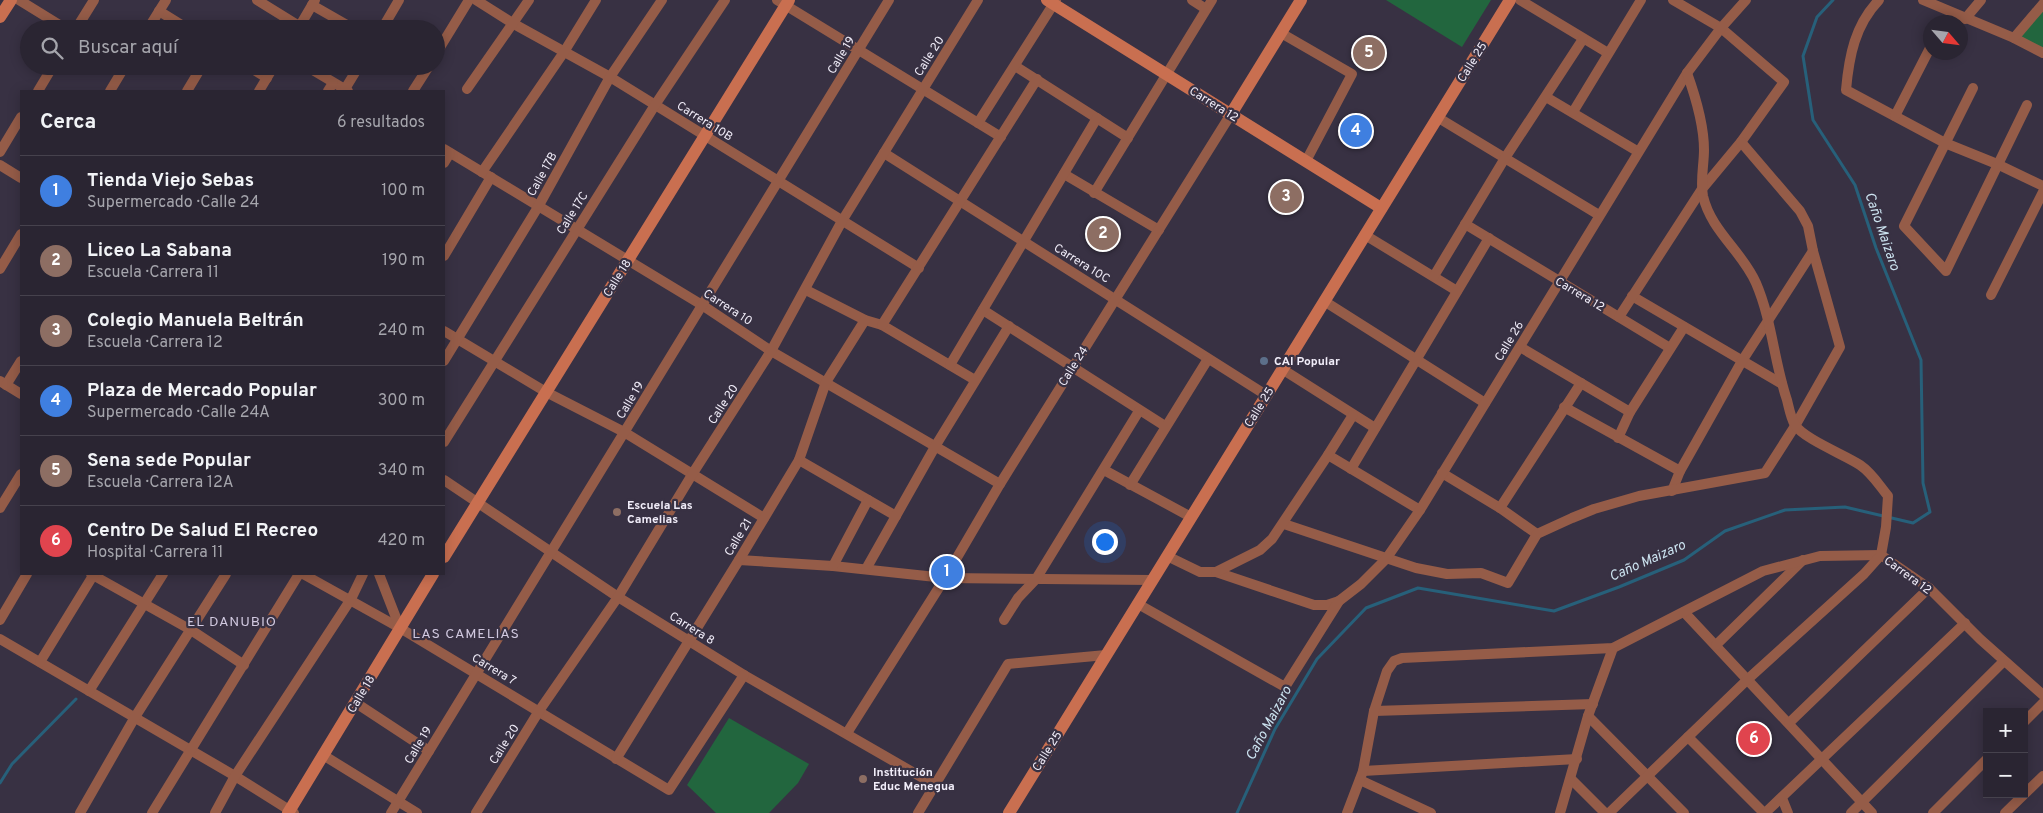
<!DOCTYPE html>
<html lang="es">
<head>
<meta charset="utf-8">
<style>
	:root { --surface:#2a2532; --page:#322d3a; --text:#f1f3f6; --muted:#a5a5ac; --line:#46424d; --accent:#da9af6 }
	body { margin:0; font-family:Overpass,sans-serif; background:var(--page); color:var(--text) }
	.controls { position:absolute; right:15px; bottom:15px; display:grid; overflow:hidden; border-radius:0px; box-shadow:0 2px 12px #0003 }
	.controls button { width:45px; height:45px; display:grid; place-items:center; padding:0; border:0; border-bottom:1px solid var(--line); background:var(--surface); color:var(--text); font:25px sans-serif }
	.compass { position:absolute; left:1923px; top:15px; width:45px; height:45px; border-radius:50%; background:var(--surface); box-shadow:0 2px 12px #0003; rotate:118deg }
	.you { position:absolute; left:1104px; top:541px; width:18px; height:18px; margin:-12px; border:4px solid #fff; border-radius:50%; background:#1a73e8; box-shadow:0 0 0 8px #1a73e833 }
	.badge { display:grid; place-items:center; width:32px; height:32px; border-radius:50%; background:var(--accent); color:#fff; font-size:16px; font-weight:700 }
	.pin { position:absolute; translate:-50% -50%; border:2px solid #fff; box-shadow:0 1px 5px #0006 }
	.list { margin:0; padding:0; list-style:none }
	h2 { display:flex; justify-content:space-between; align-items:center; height:65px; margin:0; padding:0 20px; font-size:21px }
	h2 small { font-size:16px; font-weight:400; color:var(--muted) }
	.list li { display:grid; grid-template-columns:32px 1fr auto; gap:15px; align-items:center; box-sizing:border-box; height:70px; padding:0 20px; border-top:1px solid var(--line) }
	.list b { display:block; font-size:19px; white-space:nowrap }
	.list p { margin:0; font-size:16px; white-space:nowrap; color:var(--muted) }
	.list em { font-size:16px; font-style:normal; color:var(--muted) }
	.icon { flex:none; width:28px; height:28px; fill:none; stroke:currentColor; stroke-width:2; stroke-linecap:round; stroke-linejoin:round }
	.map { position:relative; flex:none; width:2043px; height:813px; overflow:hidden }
	.search { position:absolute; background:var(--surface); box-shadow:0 2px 12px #0003; left:20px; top:20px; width:425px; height:55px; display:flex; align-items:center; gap:12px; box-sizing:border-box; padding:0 18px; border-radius:28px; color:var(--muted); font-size:19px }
	.panel { position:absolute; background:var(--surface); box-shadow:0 2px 12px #0003; left:20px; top:90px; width:425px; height:485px; border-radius:0px }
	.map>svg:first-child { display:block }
	.green { fill:#22663e }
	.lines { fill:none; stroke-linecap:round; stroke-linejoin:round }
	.stream { stroke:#27607a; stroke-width:3 }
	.street { stroke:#955c48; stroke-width:10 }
	.secondary { stroke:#c96f50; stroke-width:12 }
	.service-dot { fill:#5c6f8a; stroke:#383143; stroke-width:2 }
	.education-dot { fill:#8d6e63; stroke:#383143; stroke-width:2 }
	.labels { text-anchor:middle; stroke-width:4.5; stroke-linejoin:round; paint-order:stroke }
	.street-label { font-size:12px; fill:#f1edf9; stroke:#383143 }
	.poi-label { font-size:12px; font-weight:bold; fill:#f1edf9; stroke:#383143; text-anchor:start }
	.water-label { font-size:14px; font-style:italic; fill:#cce3f0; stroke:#383143 }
	.neighbourhood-label { font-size:14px; letter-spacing:1px; fill:#d1c9e0; stroke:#383143 }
</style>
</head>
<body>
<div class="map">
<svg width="2043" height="813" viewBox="0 0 2043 813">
	<rect width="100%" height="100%" fill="#383143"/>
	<g class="green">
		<path d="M 1386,0 L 1491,0 L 1462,47 Z"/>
		<path d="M 2043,5 L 2043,53 L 2014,39 Z"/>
		<path d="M 729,718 L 809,764 L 798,783 L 769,813 L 716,813 L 687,785 Z"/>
	</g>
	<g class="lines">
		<g class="stream">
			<path d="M 0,783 L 12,764 L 76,699"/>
			<path d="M 1237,813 L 1275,729 L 1317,659 L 1366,608 L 1418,588 L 1554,611 L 1619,587 L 1684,560 L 1725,531 L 1785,510 L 1845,507 L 1913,523 L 1930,512 L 1923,483 L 1921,360 L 1876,248 L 1855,185 L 1813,120 L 1803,56 L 1817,17 L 1833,0"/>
		</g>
		<g class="street">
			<path d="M 19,0 L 66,29"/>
			<path d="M 257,0 L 299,26"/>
			<path d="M 476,0 L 514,24 L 610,77 L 919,268"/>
			<path d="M 777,0 L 1001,137"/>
			<path d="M 1192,0 L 1206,9"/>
			<path d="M 1520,0 L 1608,53"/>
			<path d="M 1879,0 C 1855,25 1849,56 1846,90 L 1945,143 L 1997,164 L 2043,186"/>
			<path d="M 1923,0 L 2014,38 L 2043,53"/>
			<path d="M 312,5 L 354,29"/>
			<path d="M 159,11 L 188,29"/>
			<path d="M 1965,19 L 1981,0"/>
			<path d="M 76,29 L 94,0"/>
			<path d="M 148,29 L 166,0"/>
			<path d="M 298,29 L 315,0"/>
			<path d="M 382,29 L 399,0"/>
			<path d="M 1281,33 L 1352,74 L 1306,161"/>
			<path d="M 2014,38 L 2043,4"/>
			<path d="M 436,54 L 469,0"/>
			<path d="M 248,66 L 267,78"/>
			<path d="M 306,66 L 348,91"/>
			<path d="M 1015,66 L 1128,138"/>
			<path d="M 1973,88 L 1904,226 L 1946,271 L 2027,105"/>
			<path d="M 345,89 L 359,66"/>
			<path d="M 467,89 L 529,0"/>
			<path d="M 38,91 L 53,66"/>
			<path d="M 110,91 L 125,66"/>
			<path d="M 187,91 L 202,66"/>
			<path d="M 259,91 L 274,66"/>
			<path d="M 328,91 L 333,83"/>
			<path d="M 413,91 L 429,66"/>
			<path d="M 1546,97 L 1637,151"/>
			<path d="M 1573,112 L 1641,0"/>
			<path d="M 1895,116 L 1930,48"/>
			<path d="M 1437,117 L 1599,215"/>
			<path d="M 978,123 L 1056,0"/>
			<path d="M 444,149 L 702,305 L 771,351 L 1000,484"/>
			<path d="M 0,152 L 21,117"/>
			<path d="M 884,153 L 1266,395"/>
			<path d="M 444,163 L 450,153"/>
			<path d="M 0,165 L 21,178"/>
			<path d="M 482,172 L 564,52 L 596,0"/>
			<path d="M 1064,174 L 1159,230"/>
			<path d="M 1094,193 L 1212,0"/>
			<path d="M 1465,224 L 1670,348"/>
			<path d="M 1365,235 L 1457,291"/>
			<path d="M 444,256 L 491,177"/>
			<path d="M 0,269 L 21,234"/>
			<path d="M 1434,276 L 1505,158 L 1583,39"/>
			<path d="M 806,290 L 865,320 L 882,325 L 975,380"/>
			<path d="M 1991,295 L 2043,192"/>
			<path d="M 1632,296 L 1782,384"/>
			<path d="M 1324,301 L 1485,403"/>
			<path d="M 983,310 L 1165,426"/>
			<path d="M 1619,317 L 1702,189 L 1741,142 L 1784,82 L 1721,28 L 1673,0"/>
			<path d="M 882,325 L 1037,79"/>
			<path d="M 444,331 L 546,392 L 624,432 L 764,518"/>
			<path d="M 1520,347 L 1630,412"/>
			<path d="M 444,361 L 538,207 L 610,77 L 662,0"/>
			<path d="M 950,365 L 1097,118"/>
			<path d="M 1282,369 L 1375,428"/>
			<path d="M 0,381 L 21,394"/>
			<path d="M 6,385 L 21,361"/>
			<path d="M 1564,407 L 1680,471"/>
			<path d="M 1618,438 L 1630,412 L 1684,327"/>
			<path d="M 444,442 L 655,105 L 725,0"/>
			<path d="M 1328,455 L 1420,510"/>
			<path d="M 799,460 L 896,516"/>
			<path d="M 1351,469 L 1489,238"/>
			<path d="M 1104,470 L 1191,517"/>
			<path d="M 1442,473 L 1500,508 L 1537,534"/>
			<path d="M 444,480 L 618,597 L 744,675 L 935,785"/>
			<path d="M 1130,485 L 1208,359"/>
			<path d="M 1672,491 L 1680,471 L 1742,361 L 1813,251"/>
			<path d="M 0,508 L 21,474"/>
			<path d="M 1500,508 L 1581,383"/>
			<path d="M 1284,524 L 1416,568 L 1447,574 L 1481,573 L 1508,583 L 1537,534 L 1572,518 L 1594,509 L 1639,496 L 1765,473 L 1795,426 L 1840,347 L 1813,251 L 1808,226 L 1800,211 L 1741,142"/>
			<path d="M 1881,555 L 1929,588 L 1980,639 L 2043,695"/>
			<path d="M 1167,556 L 1200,572 L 1216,572 L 1314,605 L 1327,605 L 1339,601"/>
			<path d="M 739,560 L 833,566 L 945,578 L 1152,580"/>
			<path d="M 833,566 L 868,500"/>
			<path d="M 866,569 L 936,445 L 1009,326"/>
			<path d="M 1216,572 L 1260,550 L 1272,539 L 1328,455 L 1353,415"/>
			<path d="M 91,574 L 191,630 L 244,665"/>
			<path d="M 303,574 L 400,628 L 669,790 L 744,675"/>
			<path d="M 379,574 L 400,628"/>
			<path d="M 1138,604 L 1285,687 L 1339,601 L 1361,584 L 1386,559 L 1420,510 L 1687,73 L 1721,28 L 1746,0"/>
			<path d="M 1684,612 L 1872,813"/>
			<path d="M 0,620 L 27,574"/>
			<path d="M 1004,620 L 1018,598 L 1036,579 L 1139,411"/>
			<path d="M 0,639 L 235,776 L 294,813"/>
			<path d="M 1716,645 L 1803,560"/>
			<path d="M 40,662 L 94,574"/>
			<path d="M 89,691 L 163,574"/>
			<path d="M 356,703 L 429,751"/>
			<path d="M 1374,711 L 1593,704"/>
			<path d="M 1588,716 L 1684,813"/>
			<path d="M 2024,722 L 2043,703"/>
			<path d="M 1789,723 L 1929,588"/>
			<path d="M 847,733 L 945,578 L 1000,484 L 1231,114"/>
			<path d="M 1688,737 L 1764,813"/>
			<path d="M 323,755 L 417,813"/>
			<path d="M 616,759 L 739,560 L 799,460 L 826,382 L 865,320"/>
			<path d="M 1363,771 L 1577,759"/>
			<path d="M 1571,779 L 1605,813"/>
			<path d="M 1360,780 L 1431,813"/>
			<path d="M 1782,798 L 1788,813"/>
			<path d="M 80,813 L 135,717 L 226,574"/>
			<path d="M 152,813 L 299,574"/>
			<path d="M 215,813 L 235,776 L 351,599 L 363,574"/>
			<path d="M 391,813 L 889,0"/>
			<path d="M 476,813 L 539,711 L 618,597 L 693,473 L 771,351 L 842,221 L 978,0"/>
			<path d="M 918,813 L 1008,664 L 1106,655"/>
			<path d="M 1347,813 L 1363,771 L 1374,711 L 1387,671 L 1394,661 L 1402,658 L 1613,648 L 1763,571 L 1820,556 L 1881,555"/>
			<path d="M 1560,813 L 1588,716 L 1613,648"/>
			<path d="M 1609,813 L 1748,679 L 1864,574 L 1881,555 L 1886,527 L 1888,496 C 1879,485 1872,473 1860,465 C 1845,455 1804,439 1795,425 C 1791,419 1789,408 1787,400 C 1774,362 1772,320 1756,283 C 1742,251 1711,231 1703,196 C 1700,181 1704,165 1704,150 C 1704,124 1696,98 1687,73"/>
			<path d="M 1765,813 L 1965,623"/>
			<path d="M 1851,813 L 2004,661"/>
			<path d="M 1933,813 L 1987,759"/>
			<path d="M 2005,813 L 2043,776"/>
		</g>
		<g class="secondary">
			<path d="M 1047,0 L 1381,208"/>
			<path d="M 0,17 L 11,0"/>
			<path d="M 1231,114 L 1301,0"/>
			<path d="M 444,557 L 789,0"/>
			<path d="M 288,813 L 433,574"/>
			<path d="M 1009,813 L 1510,0"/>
		</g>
	</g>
	<circle class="service-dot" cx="1264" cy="361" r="5"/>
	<g class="education-dot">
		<circle cx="617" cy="512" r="5"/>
		<circle cx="863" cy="779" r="5"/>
	</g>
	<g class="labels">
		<g class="street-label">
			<text transform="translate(841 55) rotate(-59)" y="4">Calle 19</text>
			<text transform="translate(929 56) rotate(-58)" y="4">Calle 20</text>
			<text transform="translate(1472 62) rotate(-58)" y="4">Calle 25</text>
			<text transform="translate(1214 104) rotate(32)" y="4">Carrera 12</text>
			<text transform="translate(705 121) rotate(32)" y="4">Carrera 10B</text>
			<text transform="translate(542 174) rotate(-61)" y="4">Calle 17B</text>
			<text transform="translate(572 213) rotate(-58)" y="4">Calle 17C</text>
			<text transform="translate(1082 263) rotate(32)" y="4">Carrera 10C</text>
			<text transform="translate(617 278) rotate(-58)" y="4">Calle 18</text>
			<text transform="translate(1580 294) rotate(31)" y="4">Carrera 12</text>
			<text transform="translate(728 307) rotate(33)" y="4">Carrera 10</text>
			<text transform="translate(1509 341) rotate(-59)" y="4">Calle 26</text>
			<text transform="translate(1073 366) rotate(-58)" y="4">Calle 24</text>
			<text transform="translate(630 400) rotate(-59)" y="4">Calle 19</text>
			<text transform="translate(723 404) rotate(-57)" y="4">Calle 20</text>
			<text transform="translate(1259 407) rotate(-58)" y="4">Calle 25</text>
			<text transform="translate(738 537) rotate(-59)" y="4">Calle 21</text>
			<text transform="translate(1908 575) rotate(36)" y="4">Carrera 12</text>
			<text transform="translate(692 628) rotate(32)" y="4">Carrera 8</text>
			<text transform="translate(494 669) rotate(31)" y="4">Carrera 7</text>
			<text transform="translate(361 694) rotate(-59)" y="4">Calle 18</text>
			<text transform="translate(504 744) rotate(-58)" y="4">Calle 20</text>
			<text transform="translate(418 745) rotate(-59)" y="4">Calle 19</text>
			<text transform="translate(1047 751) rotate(-58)" y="4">Calle 25</text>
		</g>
		<g class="poi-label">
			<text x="1274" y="365">CAI Popular</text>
			<text x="627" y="509">Escuela Las<tspan x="627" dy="14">Camelias</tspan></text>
			<text x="873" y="776">Institución<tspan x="873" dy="14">Educ Menegua</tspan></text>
		</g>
		<g class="water-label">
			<text transform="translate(1883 231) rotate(71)" y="5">Caño Maizaro</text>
			<text transform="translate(1647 560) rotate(-24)" y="5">Caño Maizaro</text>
			<text transform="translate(1268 723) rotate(-62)" y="5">Caño Maizaro</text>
		</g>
		<g class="neighbourhood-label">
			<text x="232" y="626">EL DANUBIO</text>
			<text x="466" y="638">LAS CAMELIAS</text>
		</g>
	</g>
</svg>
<div class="controls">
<button>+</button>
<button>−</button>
</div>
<svg class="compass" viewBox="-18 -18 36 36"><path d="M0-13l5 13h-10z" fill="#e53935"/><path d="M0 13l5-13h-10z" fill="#a5a5ac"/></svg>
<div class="you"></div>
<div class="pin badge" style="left:947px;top:572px;background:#3f7fe0">1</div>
<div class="pin badge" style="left:1103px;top:234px;background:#8d6e63">2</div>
<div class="pin badge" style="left:1286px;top:197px;background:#8d6e63">3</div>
<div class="pin badge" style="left:1356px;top:131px;background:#3f7fe0">4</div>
<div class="pin badge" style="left:1369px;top:53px;background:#8d6e63">5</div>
<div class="pin badge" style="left:1754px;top:739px;background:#e0444e">6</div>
<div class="search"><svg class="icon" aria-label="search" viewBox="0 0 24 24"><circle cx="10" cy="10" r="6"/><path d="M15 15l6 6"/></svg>Buscar aquí</div>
<section class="panel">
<h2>Cerca<small>6 resultados</small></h2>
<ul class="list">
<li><span class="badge" style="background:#3f7fe0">1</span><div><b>Tienda Viejo Sebas</b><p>Supermercado · Calle 24</p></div><em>100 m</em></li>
<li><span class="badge" style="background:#8d6e63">2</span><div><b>Liceo La Sabana</b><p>Escuela · Carrera 11</p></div><em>190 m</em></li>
<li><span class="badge" style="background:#8d6e63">3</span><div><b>Colegio Manuela Beltrán</b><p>Escuela · Carrera 12</p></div><em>240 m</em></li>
<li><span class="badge" style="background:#3f7fe0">4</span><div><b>Plaza de Mercado Popular</b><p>Supermercado · Calle 24A</p></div><em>300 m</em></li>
<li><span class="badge" style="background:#8d6e63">5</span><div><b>Sena sede Popular</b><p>Escuela · Carrera 12A</p></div><em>340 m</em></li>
<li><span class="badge" style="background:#e0444e">6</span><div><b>Centro De Salud El Recreo</b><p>Hospital · Carrera 11</p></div><em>420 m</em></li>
</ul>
</section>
</div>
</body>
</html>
